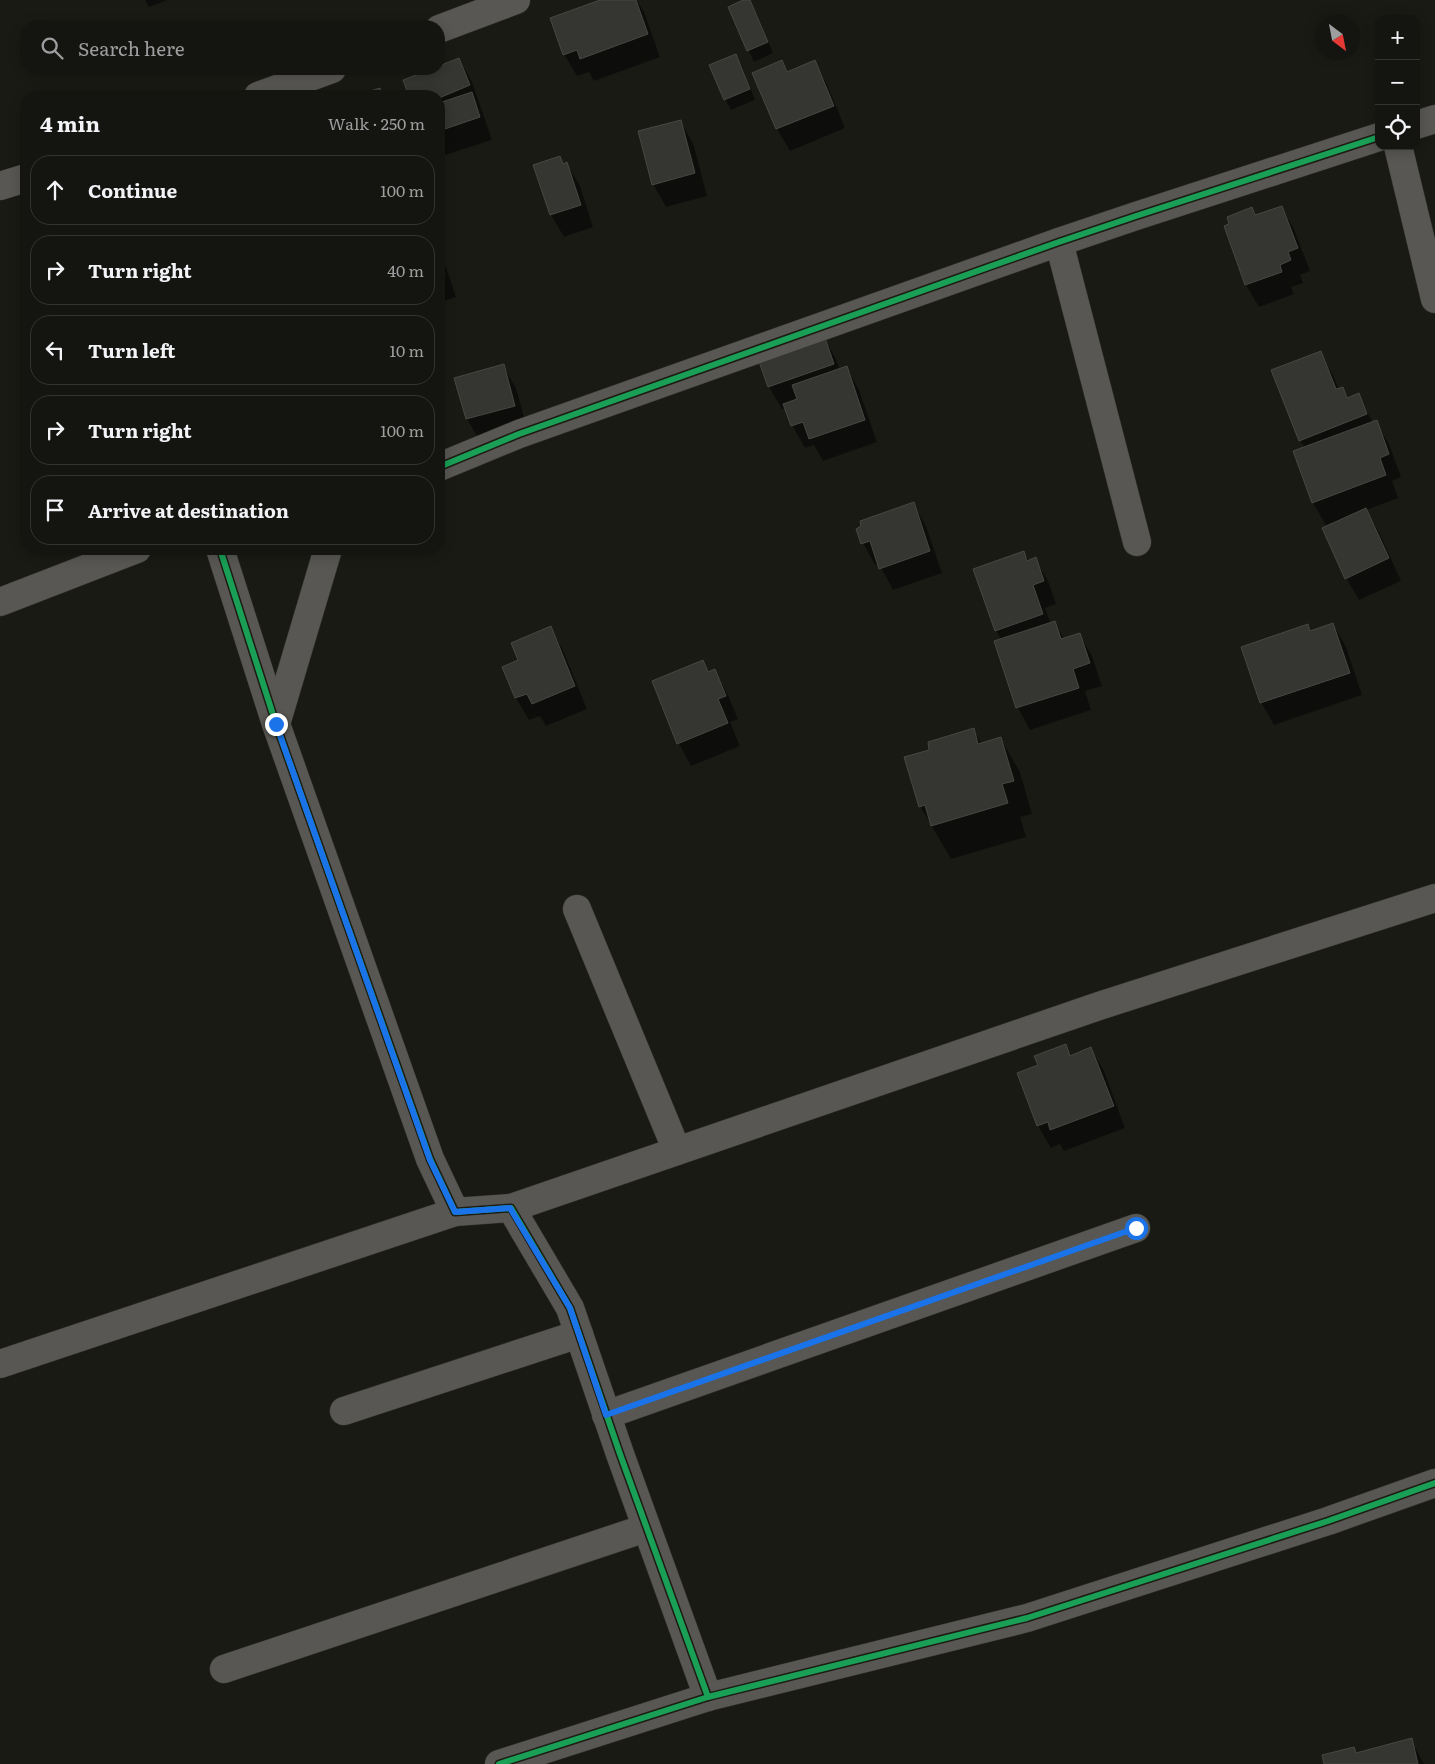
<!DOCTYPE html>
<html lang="en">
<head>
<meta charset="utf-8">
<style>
	:root { --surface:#141410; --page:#21211e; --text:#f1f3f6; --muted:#9d9e9f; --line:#333330 }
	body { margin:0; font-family:Literata,serif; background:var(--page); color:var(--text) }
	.controls { position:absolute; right:15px; top:15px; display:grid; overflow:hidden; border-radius:10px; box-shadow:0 2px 12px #0003 }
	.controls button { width:45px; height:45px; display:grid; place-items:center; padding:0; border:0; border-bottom:1px solid var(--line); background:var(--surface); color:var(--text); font:25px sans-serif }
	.compass { position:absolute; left:1315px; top:15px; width:45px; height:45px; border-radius:50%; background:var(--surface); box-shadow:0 2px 12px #0003; rotate:148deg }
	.stop { position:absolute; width:15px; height:15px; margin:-11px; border:4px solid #1a73e8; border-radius:50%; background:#fff }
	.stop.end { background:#1a73e8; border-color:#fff; box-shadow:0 1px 5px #0008 }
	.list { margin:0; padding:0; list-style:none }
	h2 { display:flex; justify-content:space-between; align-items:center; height:65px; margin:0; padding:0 20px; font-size:21px }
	h2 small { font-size:16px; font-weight:400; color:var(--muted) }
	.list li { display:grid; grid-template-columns:32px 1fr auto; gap:15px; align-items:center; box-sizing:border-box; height:70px; margin:0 10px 10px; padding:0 10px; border:1px solid var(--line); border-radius:20px }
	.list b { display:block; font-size:19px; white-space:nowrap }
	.list em { font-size:16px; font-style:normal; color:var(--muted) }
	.icon { flex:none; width:28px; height:28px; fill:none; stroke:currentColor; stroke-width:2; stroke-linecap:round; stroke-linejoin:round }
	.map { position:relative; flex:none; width:1435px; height:1764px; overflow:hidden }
	.search { position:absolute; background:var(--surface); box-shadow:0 2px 12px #0003; left:20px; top:20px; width:425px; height:55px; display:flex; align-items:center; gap:12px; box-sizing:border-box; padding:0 18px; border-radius:20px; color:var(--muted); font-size:19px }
	.panel { position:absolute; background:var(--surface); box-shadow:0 2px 12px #0003; left:20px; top:90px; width:425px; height:465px; border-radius:20px }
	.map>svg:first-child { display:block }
	.shadow { fill:#0007 }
	.building { fill:#353531; stroke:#474743 }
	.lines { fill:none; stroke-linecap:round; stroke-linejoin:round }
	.minor-casing { stroke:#353532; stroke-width:29 }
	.minor { stroke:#585753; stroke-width:28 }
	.cycleway-casing { stroke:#1d1b12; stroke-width:9 }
	.cycleway { stroke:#1a9f57; stroke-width:6 }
	.route { stroke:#1a73e8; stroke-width:6 }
</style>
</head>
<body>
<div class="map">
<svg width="1435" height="1764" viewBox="0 0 1435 1764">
	<rect width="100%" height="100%" fill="#1a1a15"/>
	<g class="shadow">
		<path d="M 145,0 L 168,0 L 149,7 Z"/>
		<path d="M 603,0 L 637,0 L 644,12 L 660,57 L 594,81 L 589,72 L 577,76 L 564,54 Z"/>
		<path d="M 747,0 L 749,0 L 755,10 L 773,53 L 754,62 L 729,8 Z"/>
		<path d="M 736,55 L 742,66 L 755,100 L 731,110 L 725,99 Z"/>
		<path d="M 459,59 L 472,82 L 492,140 L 439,157 L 439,96 L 411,96 L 404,81 L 439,69 L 439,67 Z"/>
		<path d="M 782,62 L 788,73 L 814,62 L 827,84 L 845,128 L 790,151 L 777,129 L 754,73 Z"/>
		<path d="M 680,121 L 693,143 L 707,196 L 666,207 L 653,184 Z"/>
		<path d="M 560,157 L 564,165 L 567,164 L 580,186 L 593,227 L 564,237 L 551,215 Z"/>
		<path d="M 1281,207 L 1294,229 L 1310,271 L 1300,275 L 1303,283 L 1291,287 L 1294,294 L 1259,307 L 1246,285 L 1226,227 Z"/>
		<path d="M 439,246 L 456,297 L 439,303 Z"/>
		<path d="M 824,337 L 836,359 L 840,370 L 847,368 L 859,390 L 877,442 L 823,461 L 814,445 L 805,448 L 792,425 L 786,408 L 782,409 L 769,387 L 760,360 Z"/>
		<path d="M 1320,353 L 1333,375 L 1339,389 L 1342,388 L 1348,399 L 1358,395 L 1373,423 L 1376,422 L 1389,444 L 1401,477 L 1392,481 L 1398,498 L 1366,510 L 1379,532 L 1401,581 L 1359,600 L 1346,578 L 1333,522 L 1326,525 L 1313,503 L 1295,452 L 1305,448 L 1300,440 Z"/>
		<path d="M 503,366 L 516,388 L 527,428 L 480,441 L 467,419 L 456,379 Z"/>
		<path d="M 913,504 L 926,526 L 942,573 L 893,590 L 879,564 L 875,565 L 863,543 Z"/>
		<path d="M 1024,553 L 1029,561 L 1035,559 L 1048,581 L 1056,604 L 1045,608 L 1051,624 L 1055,623 L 1064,639 L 1079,634 L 1092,656 L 1102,686 L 1085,691 L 1091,710 L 1030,730 L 1018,708 L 1001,640 L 996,630 Z"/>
		<path d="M 1333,624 L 1346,647 L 1362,695 L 1274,725 L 1261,702 L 1308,626 L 1311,632 Z"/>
		<path d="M 550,628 L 563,650 L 587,709 L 546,726 L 540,716 L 529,720 L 516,698 L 503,667 L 520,661 Z"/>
		<path d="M 702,661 L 709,673 L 714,671 L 727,693 L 738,719 L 730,722 L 740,746 L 691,766 L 679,744 L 653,682 Z"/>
		<path d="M 973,730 L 982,745 L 1001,739 L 1020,772 L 1032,814 L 1020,817 L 1026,837 L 951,859 L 920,806 L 931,750 Z"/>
		<path d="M 1065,1046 L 1071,1057 L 1091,1049 L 1104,1071 L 1125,1128 L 1064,1151 L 1060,1144 L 1051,1148 L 1038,1126 L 1018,1074 L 1040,1066 Z"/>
		<path d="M 1411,1740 L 1424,1764 L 1326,1764 L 1353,1748 L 1357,1754 Z"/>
	</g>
	<g class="building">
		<path d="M 600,0 L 636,0 L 648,34 L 580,59 L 577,50 L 563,55 L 550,18 Z"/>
		<path d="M 743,0 L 750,0 L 768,42 L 747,51 L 728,7 Z"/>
		<path d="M 736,54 L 750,89 L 724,100 L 709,65 Z"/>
		<path d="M 459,58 L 470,85 L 439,98 L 439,96 L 409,96 L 403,80 L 432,69 L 439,69 L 439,66 Z"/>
		<path d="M 782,60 L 787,72 L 815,60 L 834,106 L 776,129 L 752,73 Z"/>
		<path d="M 380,88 L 383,96 L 355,96 Z"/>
		<path d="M 472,92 L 480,117 L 439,131 L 439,103 Z"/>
		<path d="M 681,120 L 695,173 L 652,185 L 638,131 Z"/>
		<path d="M 560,156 L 563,164 L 567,162 L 581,205 L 550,215 L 533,165 Z"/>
		<path d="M 1282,206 L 1298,248 L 1288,252 L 1291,260 L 1280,265 L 1282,272 L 1245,285 L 1224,226 L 1229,224 L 1227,217 L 1252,207 L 1255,215 Z"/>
		<path d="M 439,258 L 445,274 L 439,276 Z"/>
		<path d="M 824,335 L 834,364 L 768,387 L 758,359 Z"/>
		<path d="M 1321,351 L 1336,389 L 1343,387 L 1347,398 L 1359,393 L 1367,414 L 1299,441 L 1271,370 Z"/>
		<path d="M 504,364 L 515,406 L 466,419 L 454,378 Z"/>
		<path d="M 847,366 L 865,420 L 809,439 L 803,422 L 791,426 L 783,404 L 797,399 L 792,385 Z"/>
		<path d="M 1377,420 L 1389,454 L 1380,458 L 1386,475 L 1312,503 L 1293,451 Z"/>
		<path d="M 914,502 L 930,551 L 879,569 L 870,541 L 861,544 L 856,529 L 861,526 L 860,521 Z"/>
		<path d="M 1366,508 L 1389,558 L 1345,579 L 1322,528 Z"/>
		<path d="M 1024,551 L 1027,561 L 1036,557 L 1044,581 L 1033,585 L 1043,614 L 995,631 L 973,569 Z"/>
		<path d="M 1055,621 L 1061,639 L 1080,633 L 1090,663 L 1073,669 L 1079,688 L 1016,708 L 994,641 Z"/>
		<path d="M 1333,623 L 1350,673 L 1260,703 L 1241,647 L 1308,624 L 1310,631 Z"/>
		<path d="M 551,626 L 575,686 L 532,704 L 527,694 L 515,698 L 502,667 L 518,660 L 511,643 Z"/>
		<path d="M 703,660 L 708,672 L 715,669 L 726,696 L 718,699 L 728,723 L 677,744 L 652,681 Z"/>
		<path d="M 974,728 L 978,744 L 1001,737 L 1014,781 L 1002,784 L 1008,803 L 931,826 L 925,805 L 919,807 L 904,757 L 929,750 L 928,742 Z"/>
		<path d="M 1066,1044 L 1070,1056 L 1091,1047 L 1114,1106 L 1050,1130 L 1048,1122 L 1037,1126 L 1017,1073 L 1038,1065 L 1034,1056 Z"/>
		<path d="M 1412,1738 L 1418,1764 L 1324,1764 L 1322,1755 L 1354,1747 L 1356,1753 Z"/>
	</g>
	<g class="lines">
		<defs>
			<g id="minor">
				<path d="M 439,29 L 516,0"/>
				<path d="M 258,96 L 332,69"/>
				<path d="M 1416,125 L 1435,119"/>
				<path d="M 1398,146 L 1435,299"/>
				<path d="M 0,186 L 26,178"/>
				<path d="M 1059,242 L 1137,542"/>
				<path d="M 439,467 L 519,434 L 1059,242 L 1136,216 L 1379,137"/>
				<path d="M 220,549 L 276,724 L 430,1159 L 455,1212 L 511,1208 L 570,1308 L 620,1454 L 708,1697"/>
				<path d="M 0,602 L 137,549"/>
				<path d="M 276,724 L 328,549"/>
				<path d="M 577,909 L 677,1151"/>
				<path d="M 511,1208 L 1099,1006 L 1435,898"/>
				<path d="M 0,1364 L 455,1212"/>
				<path d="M 344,1411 L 579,1334"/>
				<path d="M 606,1415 L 1136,1228"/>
				<path d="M 224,1669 L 646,1528"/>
				<path d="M 499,1764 L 708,1697 L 1027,1618 L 1328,1521 L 1435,1483"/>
			</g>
		</defs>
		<use href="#minor" class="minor-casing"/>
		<use href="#minor" class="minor"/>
		<defs>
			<g id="cycleway">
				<path d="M 439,467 L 519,434 L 1059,242 L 1136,216 L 1379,137"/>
				<path d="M 220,549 L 276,724 L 430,1159 L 455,1212 L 511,1208 L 570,1308 L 620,1454 L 708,1697"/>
				<path d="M 499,1764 L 708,1697 L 1027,1618 L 1328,1521 L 1435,1483"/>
			</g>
		</defs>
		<use href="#cycleway" class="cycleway-casing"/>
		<use href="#cycleway" class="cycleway"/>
	</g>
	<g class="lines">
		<path class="route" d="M 276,724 L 430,1160 L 455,1212 L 510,1208 L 570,1308 L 606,1415 L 1136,1228"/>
	</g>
</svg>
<div class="controls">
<button>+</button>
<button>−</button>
<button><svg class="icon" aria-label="locate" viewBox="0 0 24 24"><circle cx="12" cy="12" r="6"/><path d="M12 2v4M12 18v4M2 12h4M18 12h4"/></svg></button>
</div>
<svg class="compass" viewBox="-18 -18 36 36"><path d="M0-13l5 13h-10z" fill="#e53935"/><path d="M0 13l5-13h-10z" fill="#9d9e9f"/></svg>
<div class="stop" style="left:1136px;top:1228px"></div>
<div class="stop end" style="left:276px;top:724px"></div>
<div class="search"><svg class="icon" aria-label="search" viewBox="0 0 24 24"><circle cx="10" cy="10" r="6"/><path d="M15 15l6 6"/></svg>Search here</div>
<section class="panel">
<h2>4 min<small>Walk · 250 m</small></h2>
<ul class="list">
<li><svg class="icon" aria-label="ahead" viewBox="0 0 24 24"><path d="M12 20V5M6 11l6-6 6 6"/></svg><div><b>Continue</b></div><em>100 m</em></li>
<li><svg class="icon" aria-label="right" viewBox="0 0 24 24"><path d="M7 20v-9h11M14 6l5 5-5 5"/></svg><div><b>Turn right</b></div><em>40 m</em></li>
<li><svg class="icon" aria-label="left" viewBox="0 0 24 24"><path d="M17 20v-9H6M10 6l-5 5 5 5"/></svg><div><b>Turn left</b></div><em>10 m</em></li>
<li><svg class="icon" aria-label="right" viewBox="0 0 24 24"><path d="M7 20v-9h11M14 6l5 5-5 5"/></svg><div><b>Turn right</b></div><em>100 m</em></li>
<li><svg class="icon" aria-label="arrive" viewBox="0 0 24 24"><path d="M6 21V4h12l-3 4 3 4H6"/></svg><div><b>Arrive at destination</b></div></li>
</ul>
</section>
</div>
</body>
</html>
